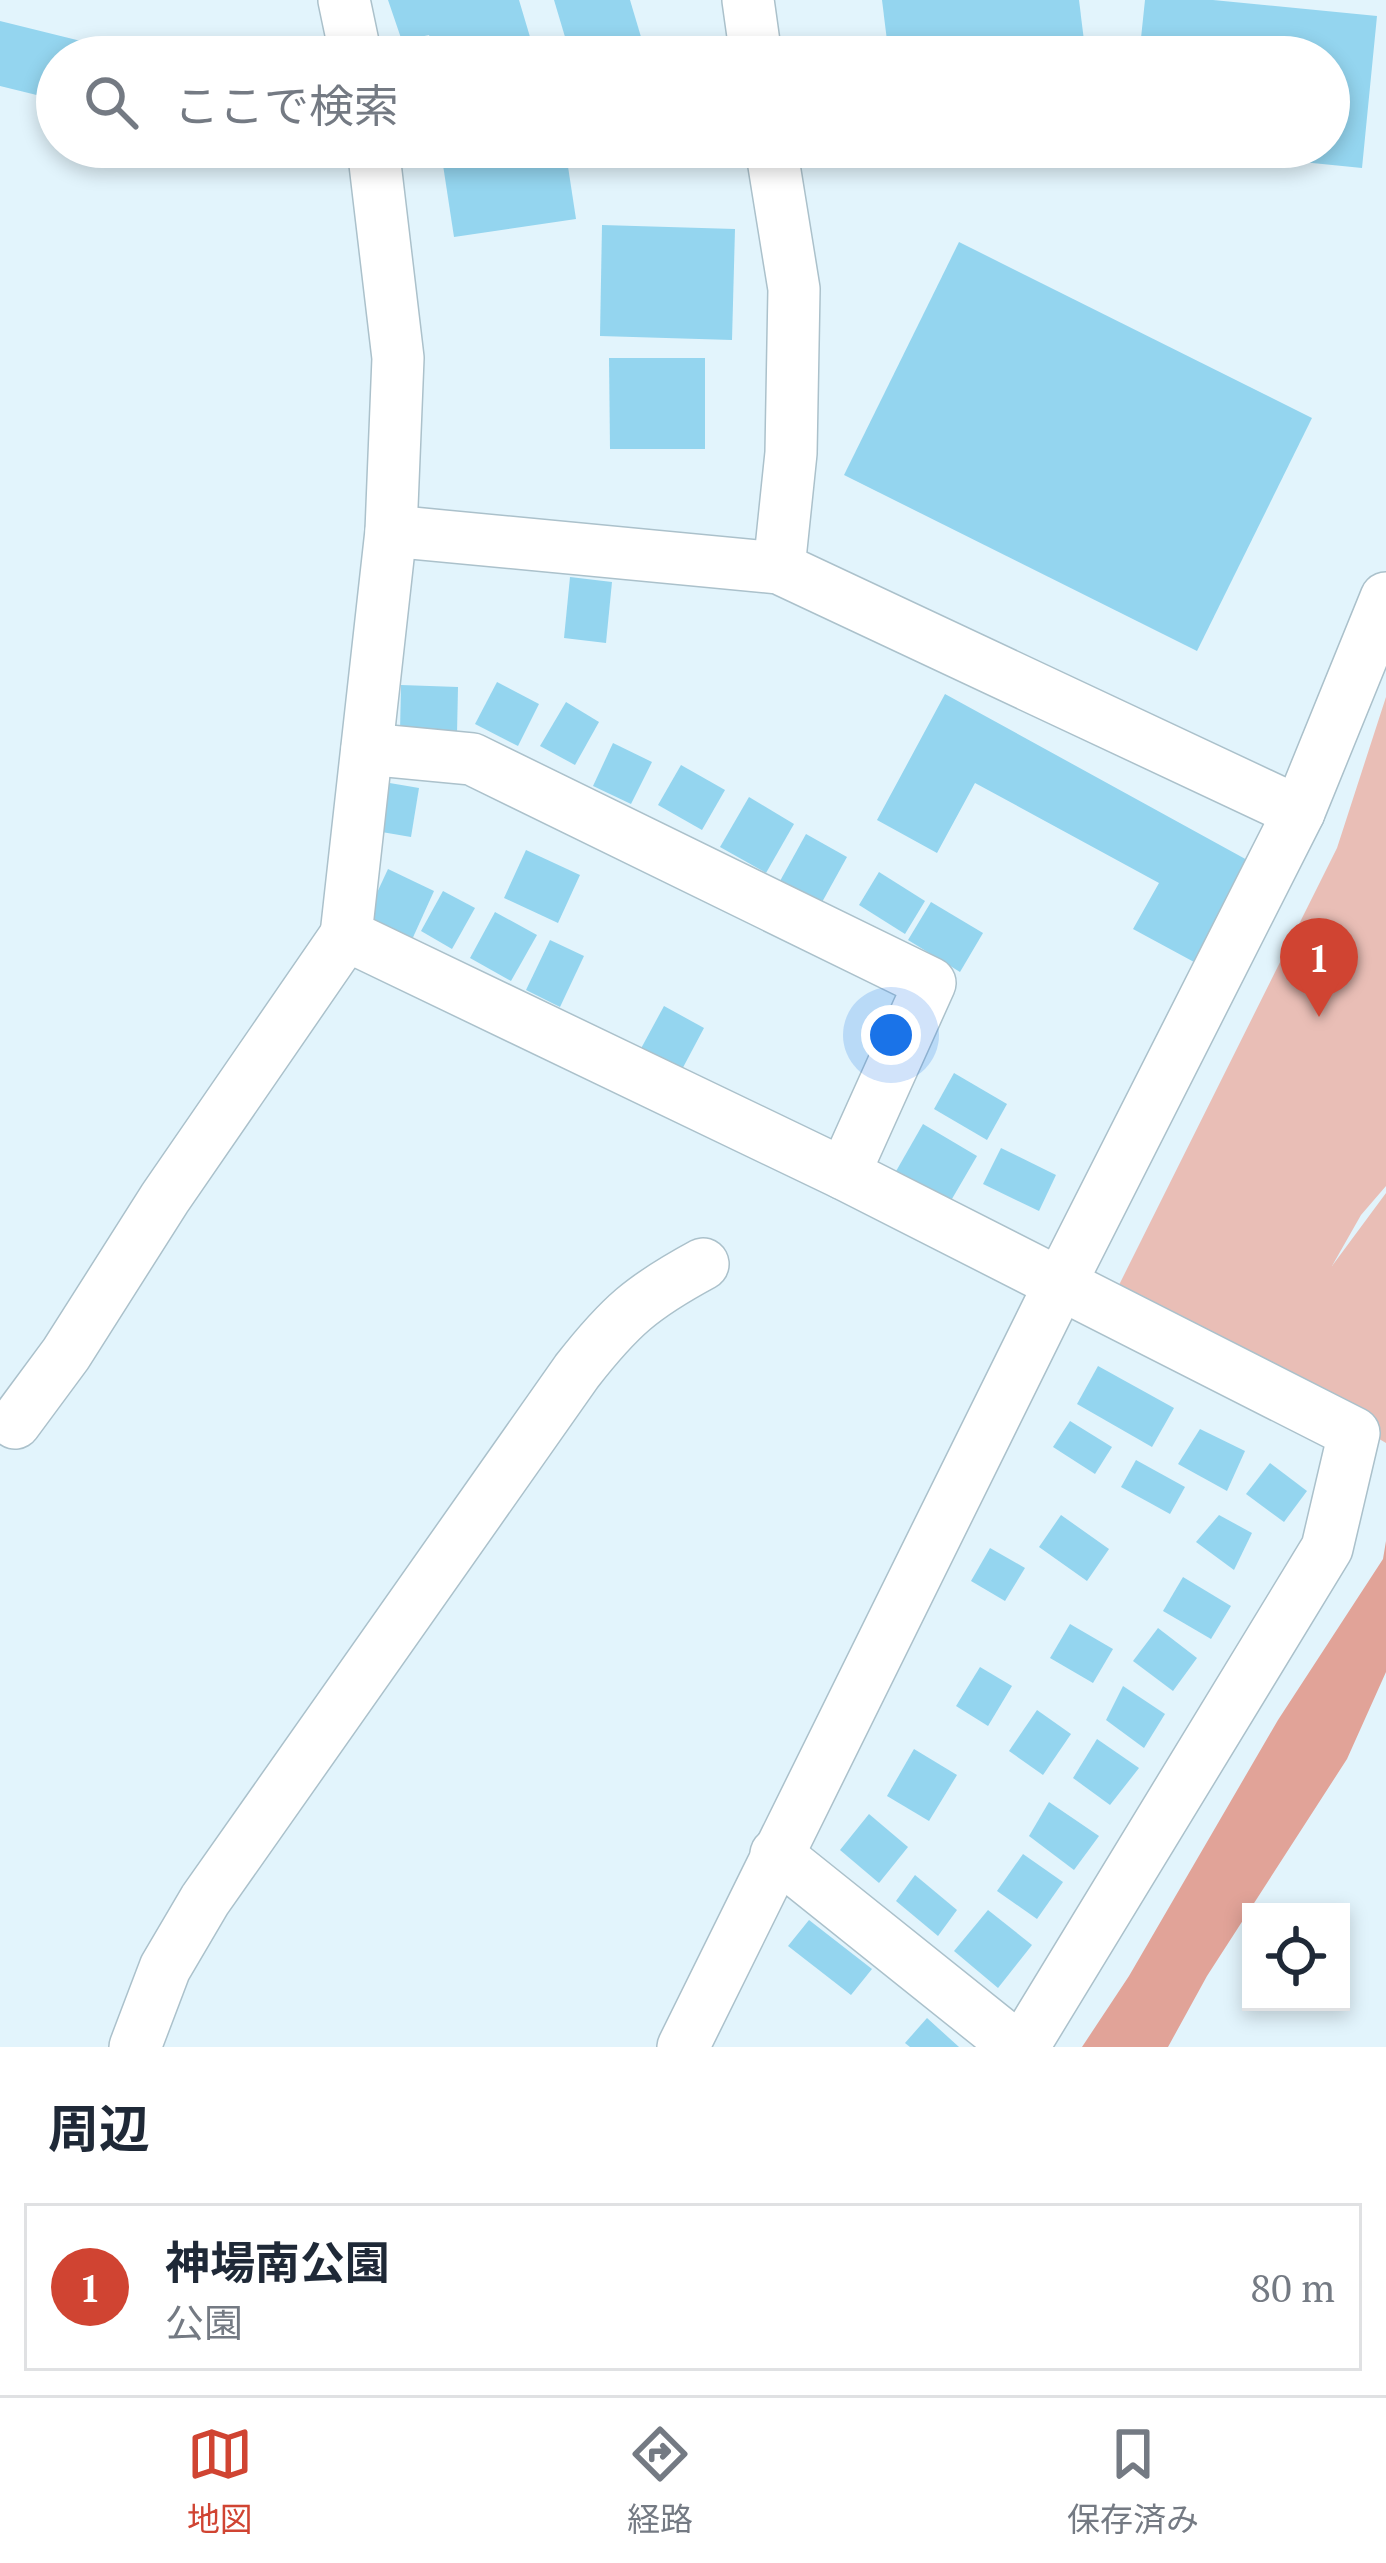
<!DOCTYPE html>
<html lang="ja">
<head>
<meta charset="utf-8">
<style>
	:root { --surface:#fff; --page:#f6f6f7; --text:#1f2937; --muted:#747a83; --line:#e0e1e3; --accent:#d04432 }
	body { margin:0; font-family:"PT Serif","Noto Sans JP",serif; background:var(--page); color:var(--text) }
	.controls { position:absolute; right:36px; bottom:36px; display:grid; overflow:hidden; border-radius:0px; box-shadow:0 6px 18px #0003 }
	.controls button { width:108px; height:108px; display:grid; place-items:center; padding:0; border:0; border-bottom:3px solid var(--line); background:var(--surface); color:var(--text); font:60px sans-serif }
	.you { position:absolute; left:891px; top:1035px; width:42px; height:42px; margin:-30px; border:9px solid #fff; border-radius:50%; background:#1a73e8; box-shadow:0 0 0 18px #1a73e833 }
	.badge { display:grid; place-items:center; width:78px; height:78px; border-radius:50%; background:var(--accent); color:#fff; font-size:39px; font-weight:700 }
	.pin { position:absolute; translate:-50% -99px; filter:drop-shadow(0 3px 6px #0008) }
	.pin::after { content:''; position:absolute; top:63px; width:42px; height:36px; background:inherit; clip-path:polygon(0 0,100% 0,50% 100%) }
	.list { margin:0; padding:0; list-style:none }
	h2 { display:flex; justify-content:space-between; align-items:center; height:156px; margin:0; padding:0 48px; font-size:51px }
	h2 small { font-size:39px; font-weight:400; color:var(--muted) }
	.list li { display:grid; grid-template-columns:78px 1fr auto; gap:36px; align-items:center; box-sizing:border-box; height:168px; margin:0 24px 24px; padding:0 24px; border:3px solid var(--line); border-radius:0px }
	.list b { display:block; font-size:45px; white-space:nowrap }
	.list p { margin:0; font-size:39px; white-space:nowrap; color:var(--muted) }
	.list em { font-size:39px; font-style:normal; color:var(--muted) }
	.icon { flex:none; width:66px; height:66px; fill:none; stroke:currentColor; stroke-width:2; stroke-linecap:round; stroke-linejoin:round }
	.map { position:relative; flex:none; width:1386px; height:2047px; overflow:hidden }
	.search { position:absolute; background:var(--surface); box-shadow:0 6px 18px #0003; left:36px; right:36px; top:36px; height:132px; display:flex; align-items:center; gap:30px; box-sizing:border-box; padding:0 42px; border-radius:66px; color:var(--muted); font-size:45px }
	.sheet { height:348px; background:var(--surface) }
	nav { display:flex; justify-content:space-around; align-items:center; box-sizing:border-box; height:168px; border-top:3px solid var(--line); background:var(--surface); font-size:33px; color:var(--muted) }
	nav a { display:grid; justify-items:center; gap:6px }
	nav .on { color:var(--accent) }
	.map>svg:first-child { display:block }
	.green { fill:#e9beb6 }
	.water { fill:#e1a398 }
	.building { fill:#94d5ef }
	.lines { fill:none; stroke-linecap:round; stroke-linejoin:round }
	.minor-casing { stroke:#abc1cb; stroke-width:54 }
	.minor { stroke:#fff; stroke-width:51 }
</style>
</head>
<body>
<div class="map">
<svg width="1386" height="2047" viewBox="0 0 1386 2047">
	<rect width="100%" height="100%" fill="#e2f4fc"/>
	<path class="green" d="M 1386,697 L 1386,1186 L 1361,1215 L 1332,1266 L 1386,1193 L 1386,1443 L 1119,1285 L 1337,848 Z"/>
	<path class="water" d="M 1386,1541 L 1386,1672 L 1347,1759 L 1207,1976 L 1168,2047 L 1082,2047 L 1129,1976 L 1278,1720 L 1383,1559 Z"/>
	<g class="building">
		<path d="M 388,0 L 519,0 L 536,57 L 469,57 L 467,52 L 436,57 L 429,35 L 402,41 Z"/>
		<path d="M 554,0 L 630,0 L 647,57 L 571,57 Z"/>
		<path d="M 882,0 L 1079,0 L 1086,57 L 889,57 Z"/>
		<path d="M 1145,0 L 1213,0 L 1377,16 L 1362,168 L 1183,150 L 1183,147 L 1329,147 L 1329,57 L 1139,57 Z"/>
		<path d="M 0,21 L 89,43 L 85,57 L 57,57 L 57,100 L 0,86 Z"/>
		<path d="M 565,147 L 576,219 L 454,237 L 443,165 Z"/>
		<path d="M 602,225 L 735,229 L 732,340 L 600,336 Z"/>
		<path d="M 959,242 L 1312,418 L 1197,651 L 844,475 Z"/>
		<path d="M 609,358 L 705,358 L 705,449 L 610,449 Z"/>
		<path d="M 570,577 L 612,582 L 606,643 L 564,638 Z"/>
		<path d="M 497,682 L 539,704 L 518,746 L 475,724 Z"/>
		<path d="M 401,685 L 458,687 L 457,734 L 400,732 Z"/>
		<path d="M 945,694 L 1249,861 L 1194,962 L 1133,929 L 1159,883 L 975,783 L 937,853 L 877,820 Z"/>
		<path d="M 566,702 L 599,722 L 575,765 L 540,746 Z"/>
		<path d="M 613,743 L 652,762 L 631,804 L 593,786 Z"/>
		<path d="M 681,765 L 725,790 L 702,830 L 658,805 Z"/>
		<path d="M 378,781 L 419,788 L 411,837 L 370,830 Z"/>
		<path d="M 749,797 L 794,824 L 766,873 L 720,847 Z"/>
		<path d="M 806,834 L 847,857 L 821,904 L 780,881 Z"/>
		<path d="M 526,850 L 580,875 L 558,923 L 504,898 Z"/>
		<path d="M 388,869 L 434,891 L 410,944 L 363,923 Z"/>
		<path d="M 879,872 L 925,901 L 905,934 L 859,905 Z"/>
		<path d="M 443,891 L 475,908 L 452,949 L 421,931 Z"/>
		<path d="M 931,902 L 983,933 L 960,972 L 908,940 Z"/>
		<path d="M 495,912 L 537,935 L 511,981 L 470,958 Z"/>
		<path d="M 550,940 L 584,956 L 560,1007 L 526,990 Z"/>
		<path d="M 664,1006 L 704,1028 L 679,1075 L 638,1054 Z"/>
		<path d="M 954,1073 L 1007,1104 L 987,1140 L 934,1109 Z"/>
		<path d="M 923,1124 L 977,1156 L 949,1204 L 895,1173 Z"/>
		<path d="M 1001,1148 L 1056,1175 L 1039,1211 L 983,1184 Z"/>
		<path d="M 1098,1366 L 1174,1408 L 1152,1447 L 1077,1404 Z"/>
		<path d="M 1070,1421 L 1112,1447 L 1095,1474 L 1053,1447 Z"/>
		<path d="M 1200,1429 L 1245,1451 L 1227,1491 L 1178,1464 Z"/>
		<path d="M 1136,1460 L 1185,1487 L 1170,1514 L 1121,1487 Z"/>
		<path d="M 1270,1463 L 1307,1491 L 1284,1522 L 1246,1494 Z"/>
		<path d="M 1061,1515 L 1109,1549 L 1087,1581 L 1039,1547 Z"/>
		<path d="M 1219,1515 L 1252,1533 L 1234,1570 L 1196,1542 Z"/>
		<path d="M 990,1548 L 1025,1568 L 1005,1601 L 971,1581 Z"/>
		<path d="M 1183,1577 L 1231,1606 L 1211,1639 L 1163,1611 Z"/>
		<path d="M 1070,1624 L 1113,1649 L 1093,1683 L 1050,1658 Z"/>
		<path d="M 1158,1628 L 1197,1658 L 1173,1691 L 1133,1661 Z"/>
		<path d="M 980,1667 L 1012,1686 L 988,1726 L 956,1706 Z"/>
		<path d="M 1123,1686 L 1165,1714 L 1144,1748 L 1106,1720 Z"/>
		<path d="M 1037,1710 L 1071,1734 L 1043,1775 L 1009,1751 Z"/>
		<path d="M 1097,1739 L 1139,1768 L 1110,1805 L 1073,1778 Z"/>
		<path d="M 914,1749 L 957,1775 L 929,1821 L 887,1796 Z"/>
		<path d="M 1049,1802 L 1099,1836 L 1074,1870 L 1029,1836 Z"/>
		<path d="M 869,1814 L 908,1847 L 879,1883 L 840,1850 Z"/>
		<path d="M 1023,1854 L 1063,1882 L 1037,1919 L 997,1891 Z"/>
		<path d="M 915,1875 L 957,1910 L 938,1936 L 896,1901 Z"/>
		<path d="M 988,1910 L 1032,1945 L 998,1988 L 954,1951 Z"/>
		<path d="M 809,1920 L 872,1969 L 851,1995 L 788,1946 Z"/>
		<path d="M 927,2018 L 959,2047 L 910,2047 L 905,2043 Z"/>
	</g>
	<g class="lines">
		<defs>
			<g id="minor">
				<path d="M 344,0 L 356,57"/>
				<path d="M 748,0 L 756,57"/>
				<path d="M 373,147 L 398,358 L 391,531 L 346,935 L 844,1174 L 1354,1433 L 1327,1548 L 1023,2047"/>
				<path d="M 771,147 L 794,289 L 791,453 L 779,568"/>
				<path d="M 391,531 L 779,568 L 1299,812"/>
				<path d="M 367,749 L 472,759 L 930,983 L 844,1174"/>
				<path d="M 15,1423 L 66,1354 L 165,1198 L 346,935"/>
				<path d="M 776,1854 L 1017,2047"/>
				<path d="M 135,2047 L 165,1968 L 205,1900 L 577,1371 C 620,1316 642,1297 703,1264"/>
				<path d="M 683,2047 L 1059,1286 L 1299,812 L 1386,598"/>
			</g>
		</defs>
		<use href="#minor" class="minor-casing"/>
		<use href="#minor" class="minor"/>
	</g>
</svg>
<div class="controls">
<button><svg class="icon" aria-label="locate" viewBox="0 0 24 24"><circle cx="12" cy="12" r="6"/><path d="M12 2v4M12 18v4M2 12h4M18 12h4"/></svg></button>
</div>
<div class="you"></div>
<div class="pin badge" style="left:1319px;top:1017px">1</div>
<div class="search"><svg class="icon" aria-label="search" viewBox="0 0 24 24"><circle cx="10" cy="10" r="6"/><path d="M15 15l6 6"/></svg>ここで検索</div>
</div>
<section class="sheet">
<h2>周辺<small></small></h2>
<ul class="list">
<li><span class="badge">1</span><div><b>神場南公園</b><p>公園</p></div><em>80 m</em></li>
</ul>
</section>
<nav>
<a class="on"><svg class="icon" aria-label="map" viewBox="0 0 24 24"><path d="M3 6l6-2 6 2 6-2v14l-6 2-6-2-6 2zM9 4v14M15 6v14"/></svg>地図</a>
<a><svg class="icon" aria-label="directions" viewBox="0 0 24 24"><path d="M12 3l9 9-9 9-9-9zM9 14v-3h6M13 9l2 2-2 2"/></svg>経路</a>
<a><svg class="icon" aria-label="saved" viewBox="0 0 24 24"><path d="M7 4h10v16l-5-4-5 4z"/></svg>保存済み</a>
</nav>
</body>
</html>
